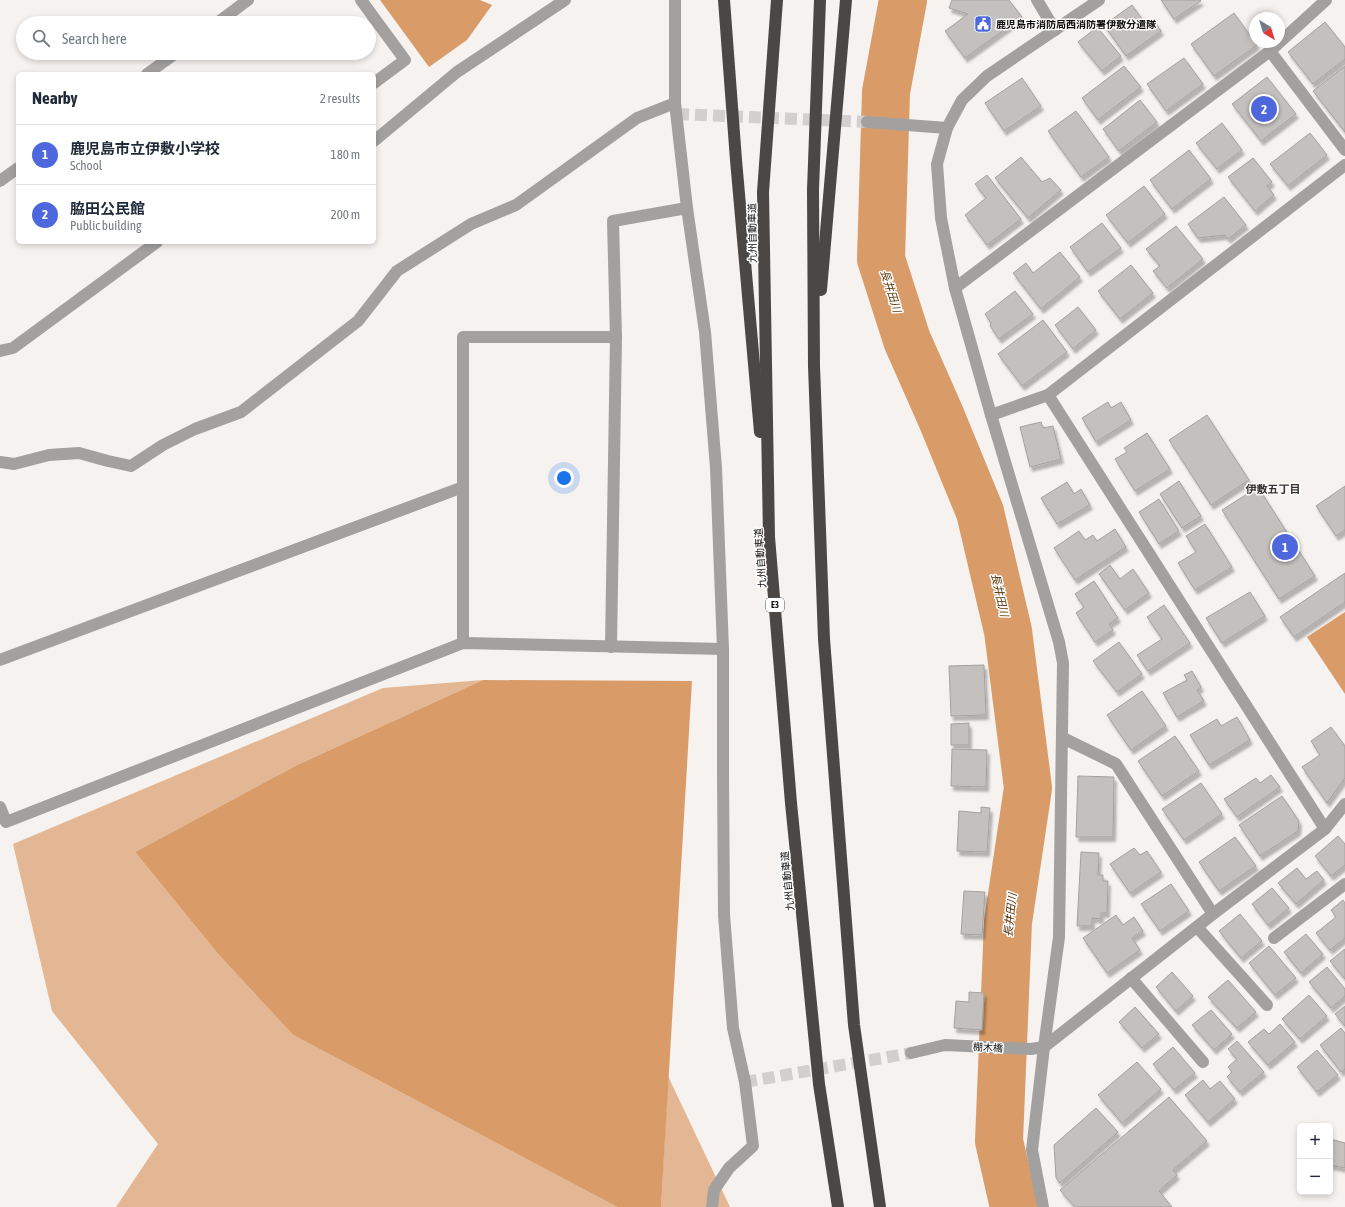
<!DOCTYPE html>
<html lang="en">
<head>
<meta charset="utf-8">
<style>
	:root { --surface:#fff; --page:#f2f2f3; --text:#1f2937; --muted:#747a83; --line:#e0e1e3; --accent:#4e67dc }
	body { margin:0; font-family:"Asap Condensed","Noto Sans JP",sans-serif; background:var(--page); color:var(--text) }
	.controls { position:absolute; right:12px; bottom:12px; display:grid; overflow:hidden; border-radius:6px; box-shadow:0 2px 6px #0003 }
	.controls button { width:36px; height:36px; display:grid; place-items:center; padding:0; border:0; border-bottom:1px solid var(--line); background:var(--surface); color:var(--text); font:20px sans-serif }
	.compass { position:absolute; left:1249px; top:12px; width:36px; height:36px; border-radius:50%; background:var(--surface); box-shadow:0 2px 6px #0003; rotate:142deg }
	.you { position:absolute; left:564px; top:478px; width:14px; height:14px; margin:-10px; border:3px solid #fff; border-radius:50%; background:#1a73e8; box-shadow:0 0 0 6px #1a73e833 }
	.badge { display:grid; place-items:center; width:26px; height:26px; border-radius:50%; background:var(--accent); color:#fff; font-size:13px; font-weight:700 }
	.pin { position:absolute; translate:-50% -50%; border:2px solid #fff; box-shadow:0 1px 4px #0006 }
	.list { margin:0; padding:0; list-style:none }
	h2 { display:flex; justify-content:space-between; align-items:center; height:52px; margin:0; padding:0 16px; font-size:17px }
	h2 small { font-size:13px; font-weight:400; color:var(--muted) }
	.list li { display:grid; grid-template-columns:26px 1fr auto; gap:12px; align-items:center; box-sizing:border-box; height:60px; padding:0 16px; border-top:1px solid var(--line) }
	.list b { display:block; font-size:15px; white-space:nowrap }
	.list p { margin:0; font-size:13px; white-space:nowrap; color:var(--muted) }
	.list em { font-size:13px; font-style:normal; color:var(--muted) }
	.icon { flex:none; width:22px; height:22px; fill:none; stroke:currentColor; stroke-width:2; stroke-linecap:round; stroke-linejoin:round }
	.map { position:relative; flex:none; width:1345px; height:1207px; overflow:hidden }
	.search { position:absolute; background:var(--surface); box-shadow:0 2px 6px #0003; left:16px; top:16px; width:360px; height:44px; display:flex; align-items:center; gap:10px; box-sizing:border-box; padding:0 14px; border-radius:22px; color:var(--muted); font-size:15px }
	.panel { position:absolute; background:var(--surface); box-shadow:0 2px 6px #0003; left:16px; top:72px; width:360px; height:172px; border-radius:6px }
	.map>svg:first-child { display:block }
	.green { fill:#e3b793 }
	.water { fill:#d99c68 }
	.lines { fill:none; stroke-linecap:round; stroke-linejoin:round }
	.river { stroke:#d99c68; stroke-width:48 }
	.building { fill:#c3c0be; stroke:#a4a19f; filter:url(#shadow) }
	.minor-tunnel { stroke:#d2cfce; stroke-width:12; stroke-dasharray:12 6; stroke-linecap:butt }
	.minor { stroke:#a2a1a0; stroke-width:12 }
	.highway { stroke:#4a4745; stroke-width:12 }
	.labels { text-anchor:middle; stroke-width:3; stroke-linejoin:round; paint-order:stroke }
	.shield { fill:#fff; stroke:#555454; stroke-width:1 }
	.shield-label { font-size:9px; font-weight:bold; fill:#0c0b0a }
	.poi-label { font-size:10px; font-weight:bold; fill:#0c0b0a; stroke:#fff; text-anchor:start }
	.street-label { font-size:10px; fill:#0c0b0a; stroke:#fff }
	.water-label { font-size:11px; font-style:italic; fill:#5c340b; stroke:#fff }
	.neighbourhood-label { font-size:11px; font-weight:bold; fill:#353331; stroke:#fff }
</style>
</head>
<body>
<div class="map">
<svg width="1345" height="1207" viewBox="0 0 1345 1207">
	<defs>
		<filter id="shadow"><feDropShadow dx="2.5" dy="4.5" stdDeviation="1" flood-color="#0004"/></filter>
	</defs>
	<rect width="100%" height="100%" fill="#f5f2f0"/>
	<g class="green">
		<path d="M 483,680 L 297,765 L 135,852 L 218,954 L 293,1035 L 617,1207 L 116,1207 L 158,1144 L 52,1011 L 13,844 L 383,688 Z"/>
		<path d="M 668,1076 L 730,1207 L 661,1207 Z"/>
	</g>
	<g class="water">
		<path d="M 380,0 L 480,0 L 492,5 L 467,40 L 429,67 Z"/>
		<path d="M 1345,612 L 1345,694 L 1307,637 Z"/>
		<path d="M 483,680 L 692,681 L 661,1207 L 617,1207 L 293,1035 L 218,954 L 135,852 L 297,765 Z"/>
	</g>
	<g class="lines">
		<path class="river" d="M 903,0 L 886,92 L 881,259 L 907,340 L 941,417 L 980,512 L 1008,631 L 1028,788 L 1008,922 L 999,1141 L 1014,1207"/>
	</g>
	<g class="building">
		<path d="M 952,0 L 1009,0 L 1022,17 L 965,58 L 945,31 L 968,14 L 949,8 Z"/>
		<path d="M 1161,0 L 1200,0 L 1201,1 L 1174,19 Z"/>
		<path d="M 1132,5 L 1146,24 L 1153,19 L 1161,31 L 1126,56 L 1104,25 Z"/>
		<path d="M 1234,13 L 1257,45 L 1214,76 L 1191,44 Z"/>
		<path d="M 1325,22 L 1345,47 L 1345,59 L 1313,84 L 1288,52 Z"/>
		<path d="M 1097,27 L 1121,56 L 1102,71 L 1078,42 Z"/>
		<path d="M 1184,58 L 1203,84 L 1166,111 L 1147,84 Z"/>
		<path d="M 1124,66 L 1141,87 L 1098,120 L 1082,98 Z"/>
		<path d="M 1345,66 L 1345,132 L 1313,91 Z"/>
		<path d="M 1267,77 L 1296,114 L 1261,141 L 1232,104 Z"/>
		<path d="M 1022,78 L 1041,106 L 1004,131 L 985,103 Z"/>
		<path d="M 1140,100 L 1157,122 L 1119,151 L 1103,129 Z"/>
		<path d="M 1076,111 L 1109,157 L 1081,177 L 1048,131 Z"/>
		<path d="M 1222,123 L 1242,150 L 1217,169 L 1196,143 Z"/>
		<path d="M 1310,133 L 1327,155 L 1288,186 L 1270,164 Z"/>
		<path d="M 1189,150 L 1211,179 L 1172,209 L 1150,180 Z"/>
		<path d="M 1021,157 L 1042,182 L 1050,178 L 1061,190 L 1028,218 L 995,178 Z"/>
		<path d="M 1253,158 L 1272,182 L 1267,186 L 1274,195 L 1255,211 L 1228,177 Z"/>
		<path d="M 987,175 L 1021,219 L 987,245 L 965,215 L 986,198 L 975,184 Z"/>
		<path d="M 1144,186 L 1165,214 L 1128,243 L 1106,215 Z"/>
		<path d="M 1224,197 L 1246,225 L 1228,239 L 1225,235 L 1198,238 L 1188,224 Z"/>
		<path d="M 1102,223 L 1121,248 L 1088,272 L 1070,247 Z"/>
		<path d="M 1176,226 L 1203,259 L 1167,288 L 1153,271 L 1160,266 L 1146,249 Z"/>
		<path d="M 1060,252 L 1080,277 L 1041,309 L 1013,273 L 1026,263 L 1033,273 Z"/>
		<path d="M 1131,265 L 1153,293 L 1120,319 L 1098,291 Z"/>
		<path d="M 1015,291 L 1033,314 L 999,339 L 990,326 L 991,323 L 985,314 Z"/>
		<path d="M 1078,307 L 1096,330 L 1073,349 L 1055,325 Z"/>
		<path d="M 1043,320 L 1067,352 L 1022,386 L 998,354 Z"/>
		<path d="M 1108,402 L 1111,408 L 1121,402 L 1131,420 L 1096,442 L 1082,418 Z"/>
		<path d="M 1207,415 L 1249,480 L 1211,505 L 1169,440 Z"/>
		<path d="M 1041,422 L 1043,428 L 1053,426 L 1061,459 L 1030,467 L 1020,427 Z"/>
		<path d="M 1147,433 L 1170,469 L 1135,491 L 1115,459 L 1127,452 L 1124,448 Z"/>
		<path d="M 1179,481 L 1201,516 L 1182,528 L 1160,494 Z"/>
		<path d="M 1067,482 L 1074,494 L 1081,489 L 1090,505 L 1057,524 L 1041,498 Z"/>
		<path d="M 1345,486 L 1345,530 L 1336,536 L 1316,506 Z"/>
		<path d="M 1258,487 L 1315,576 L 1279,599 L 1222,510 Z"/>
		<path d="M 1159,499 L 1179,531 L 1159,544 L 1139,512 Z"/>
		<path d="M 1205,524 L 1232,567 L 1195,590 L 1178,563 L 1196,552 L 1186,536 Z"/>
		<path d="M 1115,529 L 1126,547 L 1075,580 L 1054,548 L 1079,531 L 1085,540 L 1093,535 L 1097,541 Z"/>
		<path d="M 1110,565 L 1120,579 L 1133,569 L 1149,593 L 1125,610 L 1099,574 Z"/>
		<path d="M 1345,573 L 1345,602 L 1294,637 L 1280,617 Z"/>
		<path d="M 1094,581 L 1118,618 L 1109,624 L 1113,630 L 1095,642 L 1076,613 L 1084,607 L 1075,594 Z"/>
		<path d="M 1250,592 L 1265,616 L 1222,643 L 1206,618 Z"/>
		<path d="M 1164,605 L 1190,643 L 1148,671 L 1137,655 L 1162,639 L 1147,617 Z"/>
		<path d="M 1119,642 L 1142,674 L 1117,692 L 1093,661 Z"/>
		<path d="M 984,665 L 986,715 L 951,716 L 949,666 Z"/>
		<path d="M 1192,671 L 1201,687 L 1197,690 L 1204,701 L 1177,717 L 1163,693 L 1187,680 L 1184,675 Z"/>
		<path d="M 1142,691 L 1166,726 L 1131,750 L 1107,715 Z"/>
		<path d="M 1237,717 L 1250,740 L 1209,765 L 1190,735 L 1217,719 L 1221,726 Z"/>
		<path d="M 969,723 L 969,745 L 951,745 L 951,724 Z"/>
		<path d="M 1331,727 L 1345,746 L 1345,778 L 1327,803 L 1302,767 L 1320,755 L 1311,741 Z"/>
		<path d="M 1175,736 L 1199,771 L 1162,796 L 1138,761 Z"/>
		<path d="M 952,749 L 987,750 L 986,787 L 951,786 Z"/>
		<path d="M 1271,775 L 1280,787 L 1237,817 L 1224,799 L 1256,778 L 1260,783 Z"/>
		<path d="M 1078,776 L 1114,777 L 1113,837 L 1076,837 Z"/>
		<path d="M 1201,783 L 1222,814 L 1184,840 L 1162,809 Z"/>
		<path d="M 1282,796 L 1299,821 L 1298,831 L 1260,856 L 1239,825 Z"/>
		<path d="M 981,807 L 990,808 L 987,852 L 957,851 L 959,811 L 981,813 Z"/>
		<path d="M 1338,836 L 1345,844 L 1345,865 L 1331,876 L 1315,856 Z"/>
		<path d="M 1235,837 L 1256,866 L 1219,891 L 1199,862 Z"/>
		<path d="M 1134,848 L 1140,855 L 1147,851 L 1161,872 L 1130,893 L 1110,864 Z"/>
		<path d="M 1081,852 L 1099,853 L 1098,875 L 1103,875 L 1103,881 L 1108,881 L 1107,913 L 1101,913 L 1101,919 L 1092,918 L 1092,926 L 1077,926 Z"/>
		<path d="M 1297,868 L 1306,879 L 1317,871 L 1324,880 L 1296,904 L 1278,883 Z"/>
		<path d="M 1171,884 L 1189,911 L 1160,931 L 1141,904 Z"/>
		<path d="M 1272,888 L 1289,908 L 1268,925 L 1252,904 Z"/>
		<path d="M 964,891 L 985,892 L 982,935 L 961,934 Z"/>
		<path d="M 1343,900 L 1345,903 L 1345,938 L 1330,950 L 1316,933 L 1336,917 L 1331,910 Z"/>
		<path d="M 1240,914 L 1262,941 L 1241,958 L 1219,931 Z"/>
		<path d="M 1116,915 L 1123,925 L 1134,917 L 1143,931 L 1132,938 L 1140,950 L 1107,973 L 1083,938 Z"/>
		<path d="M 1306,934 L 1323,954 L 1301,973 L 1284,952 Z"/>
		<path d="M 1269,946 L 1296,978 L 1275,995 L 1249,963 Z"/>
		<path d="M 1345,949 L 1345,979 L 1330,961 Z"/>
		<path d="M 1327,967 L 1345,989 L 1345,996 L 1331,1008 L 1309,982 Z"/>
		<path d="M 1172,972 L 1193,996 L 1176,1011 L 1156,987 Z"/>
		<path d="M 1228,980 L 1256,1012 L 1237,1028 L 1208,997 Z"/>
		<path d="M 969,992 L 984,993 L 982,1030 L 954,1028 L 956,1001 L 969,1002 Z"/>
		<path d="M 1309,995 L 1327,1016 L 1300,1039 L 1282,1019 Z"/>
		<path d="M 1345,1006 L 1345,1026 L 1335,1014 Z"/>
		<path d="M 1135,1007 L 1159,1034 L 1142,1048 L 1119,1022 Z"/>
		<path d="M 1211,1010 L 1232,1034 L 1214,1050 L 1192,1025 Z"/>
		<path d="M 1280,1024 L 1295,1042 L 1268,1065 L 1248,1042 L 1264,1029 L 1269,1034 Z"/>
		<path d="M 1341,1028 L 1345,1033 L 1345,1069 L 1341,1072 L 1320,1045 Z"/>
		<path d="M 1237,1041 L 1264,1072 L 1240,1092 L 1227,1077 L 1232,1072 L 1228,1067 L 1237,1059 L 1228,1049 Z"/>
		<path d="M 1173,1047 L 1195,1073 L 1174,1090 L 1153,1064 Z"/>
		<path d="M 1317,1050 L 1338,1075 L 1317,1092 L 1297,1067 Z"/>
		<path d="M 1137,1062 L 1161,1089 L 1122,1123 L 1098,1095 Z"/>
		<path d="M 1203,1080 L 1210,1089 L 1220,1081 L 1235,1099 L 1208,1122 L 1185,1095 Z"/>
		<path d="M 1169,1097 L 1207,1141 L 1173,1170 L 1177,1175 L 1159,1191 L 1172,1207 L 1075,1207 L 1060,1190 Z"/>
		<path d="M 1096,1108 L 1118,1132 L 1060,1183 L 1056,1178 L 1054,1145 Z"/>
		<path d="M 1330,1139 L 1345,1143 L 1345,1168 L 1330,1165 Z"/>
	</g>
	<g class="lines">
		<g class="minor-tunnel">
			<path d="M 677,114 L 867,122"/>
			<path d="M 745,1082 L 911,1053"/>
		</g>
		<g class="minor">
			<path d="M 361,0 L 405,60 L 374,83"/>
			<path d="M 675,0 L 675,103 L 687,208 L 705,332 L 716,468 L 723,649 L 723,772 L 724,915 L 733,1028 L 745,1082 L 753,1146 L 729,1168 L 714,1190 L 712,1207"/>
			<path d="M 1037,0 L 1055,30"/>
			<path d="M 217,23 L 248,0"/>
			<path d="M 1270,51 L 1345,150"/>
			<path d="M 147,74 L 176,53"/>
			<path d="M 867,122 L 947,128"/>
			<path d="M 374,141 L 457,72 L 565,0"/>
			<path d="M 0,181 L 18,168"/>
			<path d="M 955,288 L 1270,51 L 1326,0"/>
			<path d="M 0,351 L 13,348 L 157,242"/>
			<path d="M 1048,395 L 1325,829"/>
			<path d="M 991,415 L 1048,395 L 1345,165"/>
			<path d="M 0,462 L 14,464 L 49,455 L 79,453 L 108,461 L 131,466 L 163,445 L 195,429 L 241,412 L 358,321 L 397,271 L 471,224 L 516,205 L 637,118 L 675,103"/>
			<path d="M 463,643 L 463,337 L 616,337"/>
			<path d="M 611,647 L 616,337 L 613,221 L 687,208"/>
			<path d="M 0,660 L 463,487"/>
			<path d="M 1063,738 L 1116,764 L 1213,914"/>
			<path d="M 0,807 L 6,822 L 463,643 L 723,649"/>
			<path d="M 1197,927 L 1267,1005"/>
			<path d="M 1274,938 L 1345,884"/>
			<path d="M 1131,978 L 1203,1062"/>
			<path d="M 911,1053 L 945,1045 L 1031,1049 L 1044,1047 L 1213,914 L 1325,829 L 1345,804"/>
			<path d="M 1043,1207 L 1032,1150 L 1044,1047 L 1059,937 L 1063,663 L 1059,642 L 991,415 L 955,288 L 941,218 L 937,164 L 947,128 L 962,100 L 987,76 L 1099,0"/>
		</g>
		<g class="highway">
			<path d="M 724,0 L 736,160 L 760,432"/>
			<path d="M 777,0 L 763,192 L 769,537 L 791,803 L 819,1084 L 838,1207"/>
			<path d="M 820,0 L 813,190 L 814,366 L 824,639 L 854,1025 L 880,1207"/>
			<path d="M 821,290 L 846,0"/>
		</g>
	</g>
	<defs>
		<symbol id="civic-square" viewBox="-11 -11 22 22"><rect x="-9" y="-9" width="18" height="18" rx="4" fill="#4e67dc" stroke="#fff"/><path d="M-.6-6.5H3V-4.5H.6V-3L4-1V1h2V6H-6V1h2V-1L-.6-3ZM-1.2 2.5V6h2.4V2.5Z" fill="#fff"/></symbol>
	</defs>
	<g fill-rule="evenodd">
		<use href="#civic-square" x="973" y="14" width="20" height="20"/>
	</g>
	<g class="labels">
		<rect class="shield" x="766" y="598" width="18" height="14" rx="3"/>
		<g class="shield-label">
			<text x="775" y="608">E3</text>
		</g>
		<g class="poi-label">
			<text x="996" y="28">鹿児島市消防局西消防署伊敷分遣隊</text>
		</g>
		<g class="street-label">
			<text transform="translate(752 233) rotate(-91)" y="4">九州自動車道</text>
			<text transform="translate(760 558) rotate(-94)" y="4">九州自動車道</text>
			<text transform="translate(787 881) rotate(-96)" y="4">九州自動車道</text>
			<text transform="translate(988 1047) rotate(3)" y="4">棚木橋</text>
		</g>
		<g class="water-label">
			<text transform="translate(891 291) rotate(72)" y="4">長井田川</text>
			<text transform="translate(1000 595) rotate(77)" y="4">長井田川</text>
			<text transform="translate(1010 915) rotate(-84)" y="4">長井田川</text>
		</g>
		<g class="neighbourhood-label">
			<text x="1273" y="493">伊敷五丁目</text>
		</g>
	</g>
</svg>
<div class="controls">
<button>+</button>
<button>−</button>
</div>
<svg class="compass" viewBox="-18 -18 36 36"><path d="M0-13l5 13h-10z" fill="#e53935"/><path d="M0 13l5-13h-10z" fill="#747a83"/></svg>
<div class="you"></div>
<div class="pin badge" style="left:1285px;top:547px">1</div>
<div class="pin badge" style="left:1264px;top:109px">2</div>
<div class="search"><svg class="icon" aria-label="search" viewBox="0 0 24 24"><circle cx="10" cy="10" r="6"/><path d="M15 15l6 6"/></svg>Search here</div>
<section class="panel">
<h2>Nearby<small>2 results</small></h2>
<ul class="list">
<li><span class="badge">1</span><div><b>鹿児島市立伊敷小学校</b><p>School</p></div><em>180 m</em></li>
<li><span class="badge">2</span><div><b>脇田公民館</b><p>Public building</p></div><em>200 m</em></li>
</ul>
</section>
</div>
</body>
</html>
